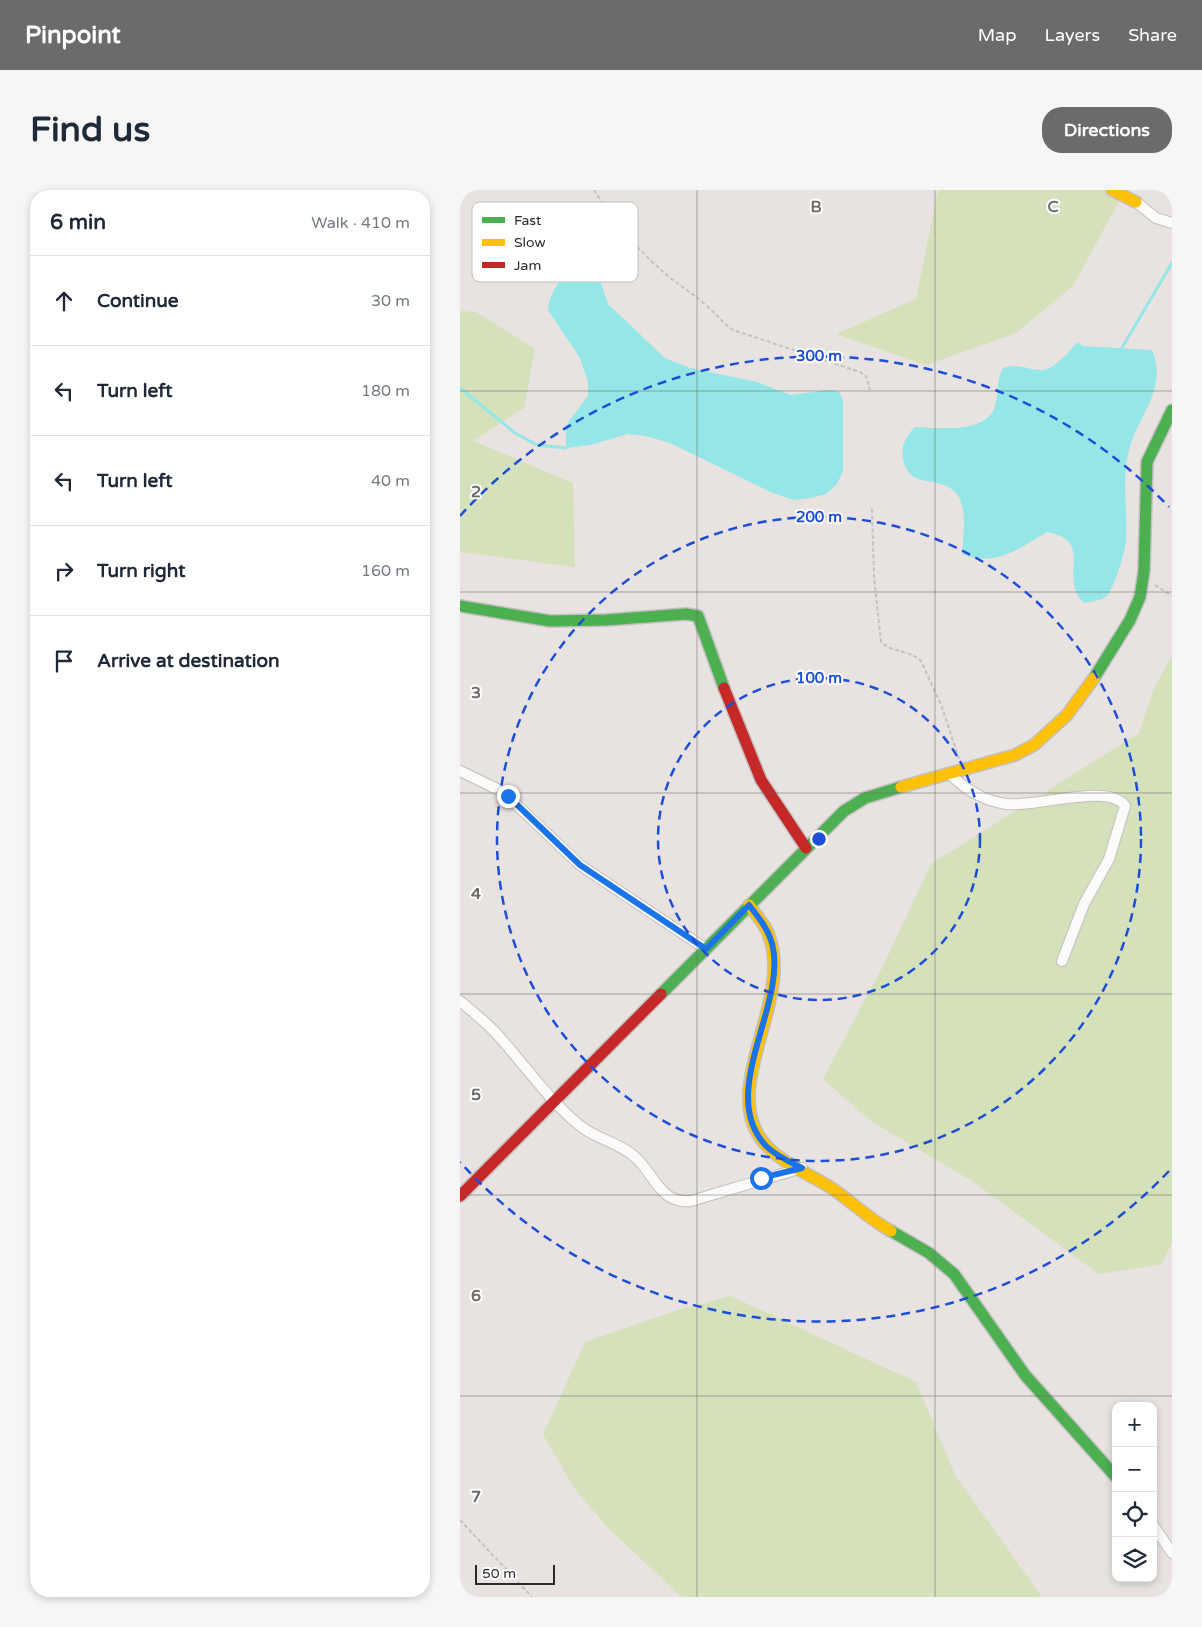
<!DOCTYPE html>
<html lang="en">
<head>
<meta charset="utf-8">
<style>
	:root { --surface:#fff; --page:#f6f6f7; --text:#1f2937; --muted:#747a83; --line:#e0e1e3; --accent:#6c6a6a }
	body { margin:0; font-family:"Varela Round",sans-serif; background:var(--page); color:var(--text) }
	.controls { position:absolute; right:15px; bottom:15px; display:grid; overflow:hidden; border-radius:10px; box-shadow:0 2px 8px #0003 }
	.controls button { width:45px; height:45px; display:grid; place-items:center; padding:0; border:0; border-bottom:1px solid var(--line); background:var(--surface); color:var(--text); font:25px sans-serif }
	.scale { position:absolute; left:15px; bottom:12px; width:80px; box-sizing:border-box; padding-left:5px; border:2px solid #2a2a2a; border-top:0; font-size:14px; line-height:18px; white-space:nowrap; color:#2a2a2a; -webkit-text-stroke:4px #fff; paint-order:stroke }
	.stop { position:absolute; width:15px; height:15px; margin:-11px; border:4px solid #1a73e8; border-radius:50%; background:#fff }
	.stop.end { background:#1a73e8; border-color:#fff; box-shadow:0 1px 5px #0008 }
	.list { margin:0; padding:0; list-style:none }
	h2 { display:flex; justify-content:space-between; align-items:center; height:65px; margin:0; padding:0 20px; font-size:21px }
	h2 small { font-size:16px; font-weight:400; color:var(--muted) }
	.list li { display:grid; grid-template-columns:32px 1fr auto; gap:15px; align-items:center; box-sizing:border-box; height:90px; padding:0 20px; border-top:1px solid var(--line) }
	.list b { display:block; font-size:19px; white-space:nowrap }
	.list em { font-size:16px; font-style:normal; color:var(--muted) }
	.icon { flex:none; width:28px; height:28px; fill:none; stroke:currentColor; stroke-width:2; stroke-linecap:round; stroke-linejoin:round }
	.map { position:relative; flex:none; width:712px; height:1407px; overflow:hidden; border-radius:20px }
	header { display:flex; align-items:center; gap:30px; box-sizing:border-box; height:70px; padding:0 25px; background:var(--accent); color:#fff }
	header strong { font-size:24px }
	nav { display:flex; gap:28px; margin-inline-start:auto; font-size:18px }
	.intro { display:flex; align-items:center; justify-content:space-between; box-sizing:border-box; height:120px; padding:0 30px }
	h1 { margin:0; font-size:35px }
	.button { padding:12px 22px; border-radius:20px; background:var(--accent); color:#fff; font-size:18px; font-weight:700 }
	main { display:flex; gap:30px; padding:0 30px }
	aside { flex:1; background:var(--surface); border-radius:20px; box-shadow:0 2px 8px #0003 }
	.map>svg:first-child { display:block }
	.green { fill:#d4e1ba }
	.water { fill:#95e6e7 }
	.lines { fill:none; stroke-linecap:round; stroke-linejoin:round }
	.stream { stroke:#95e6e7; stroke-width:3 }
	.street-casing { stroke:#c2c0c1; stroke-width:12 }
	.fast-casing { stroke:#c2c0c1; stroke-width:14 }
	.slow-casing { stroke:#c2c0c1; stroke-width:14 }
	.jam-casing { stroke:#c2c0c1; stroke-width:14 }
	.path { stroke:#c3c2c2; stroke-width:2; stroke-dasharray:4 2.5; stroke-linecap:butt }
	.street { stroke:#fcfbfa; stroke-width:10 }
	.fast { stroke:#4caf50; stroke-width:11 }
	.slow { stroke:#ffc107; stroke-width:11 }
	.jam { stroke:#c62828; stroke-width:11 }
	.route { stroke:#1a73e8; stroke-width:6 }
	.grid { fill:none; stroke:#6c6a6a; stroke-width:1; stroke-opacity:0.55 }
	.ring { fill:none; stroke:#1d4ed8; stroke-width:2.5; stroke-dasharray:9 6 }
	.key { fill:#fff; stroke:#bfbfbf; stroke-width:1 }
	.key-label { font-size:14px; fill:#2a2a2a }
	.grid-label { font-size:16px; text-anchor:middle; font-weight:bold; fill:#6c6a6a; stroke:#fff; stroke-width:4; stroke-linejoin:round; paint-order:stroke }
	.centre { fill:#1d4ed8; stroke:#fff; stroke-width:2.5 }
	.ring-label { font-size:15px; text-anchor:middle; font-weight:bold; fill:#1d4ed8; stroke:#fff; stroke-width:4; stroke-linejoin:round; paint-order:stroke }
</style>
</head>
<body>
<header>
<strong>Pinpoint</strong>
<nav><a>Map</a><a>Layers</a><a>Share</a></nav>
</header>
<div class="intro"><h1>Find us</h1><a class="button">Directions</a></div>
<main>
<aside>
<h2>6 min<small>Walk · 410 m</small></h2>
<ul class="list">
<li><svg class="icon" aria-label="ahead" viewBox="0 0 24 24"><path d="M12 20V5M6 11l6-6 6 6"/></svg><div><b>Continue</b></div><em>30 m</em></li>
<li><svg class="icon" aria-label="left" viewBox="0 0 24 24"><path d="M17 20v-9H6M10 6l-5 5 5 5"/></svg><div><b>Turn left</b></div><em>180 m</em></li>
<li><svg class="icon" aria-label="left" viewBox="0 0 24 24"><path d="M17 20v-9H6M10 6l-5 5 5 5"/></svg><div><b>Turn left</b></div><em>40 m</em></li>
<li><svg class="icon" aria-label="right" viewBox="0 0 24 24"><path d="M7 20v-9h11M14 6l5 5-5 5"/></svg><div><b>Turn right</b></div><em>160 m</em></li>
<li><svg class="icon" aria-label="arrive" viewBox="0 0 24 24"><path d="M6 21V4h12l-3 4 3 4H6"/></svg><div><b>Arrive at destination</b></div></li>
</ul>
</aside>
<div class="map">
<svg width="712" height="1407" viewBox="0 0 712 1407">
	<rect width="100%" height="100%" fill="#e8e2e0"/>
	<g class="green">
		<path d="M 478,0 L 665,0 L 613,96 L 556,143 L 466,175 L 376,144 L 456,109 Z"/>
		<path d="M 0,121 L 16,122 L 75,159 L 64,218 L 13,251 L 113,293 L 115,377 L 0,362 Z"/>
		<path d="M 712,466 L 712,1052 L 702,1074 L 639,1084 L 512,991 L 411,931 L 363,889 L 424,774 L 471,674 L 679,543 L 694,498 Z"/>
		<path d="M 270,1106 L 456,1192 L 495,1285 L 582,1407 L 222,1407 L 149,1339 L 115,1299 L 83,1245 L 125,1152 L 218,1120 Z"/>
	</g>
	<g class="water">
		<path d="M 126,72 L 136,77 L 148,114 L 205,168 L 230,178 L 297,192 L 331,205 L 369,200 L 379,202 L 383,210 L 383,281 L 377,294 L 366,304 L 350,308 L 334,310 L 313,303 L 210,253 L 186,246 L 168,244 L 130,255 L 106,258 L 106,235 L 128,206 L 128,192 L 120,168 L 88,120 C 90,99 107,78 126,72 Z"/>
		<path d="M 618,152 L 622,156 L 692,160 C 708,199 679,223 669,260 C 661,289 668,320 666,350 C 665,363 656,390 650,401 C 646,411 633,411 624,413 C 597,389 636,350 587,342 C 560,358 534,378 502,364 C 503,346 509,315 494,301 C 477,285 448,300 443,268 C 441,254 446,247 455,237 C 477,238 523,244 534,219 C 539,206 536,191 543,178 C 559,173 567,180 582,180 C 596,179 609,161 618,152 Z"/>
	</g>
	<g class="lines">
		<g class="stream">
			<path d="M 660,161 L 712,73"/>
			<path d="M 0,198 L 55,243 L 77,255 L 106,258"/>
		</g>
		<defs>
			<g id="street">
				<path d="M 676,12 L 696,28 L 712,33"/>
				<path d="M 0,581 L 43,602 L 120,675 L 246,759"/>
				<path d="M 490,584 C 505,599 524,611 546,614 C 575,618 650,592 665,616 L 649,669 L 624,714 L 602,771"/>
				<path d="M 0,811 C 14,823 30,835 42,850 C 67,878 89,910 119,935 C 135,949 159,952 175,967 C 195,984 199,1014 231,1011 L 342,978"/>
				<path d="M 693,1335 L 712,1363"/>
			</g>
			<g id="fast">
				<path d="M 0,416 L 90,431 L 146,430 L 226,424 L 238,426 L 264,498"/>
				<path d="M 634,488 L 670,430 L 680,407 L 684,381 L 687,272 L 712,220"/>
				<path d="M 201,804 L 384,621 L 405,608 L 441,597"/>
				<path d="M 431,1041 L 469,1063 L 494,1084 L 565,1185 L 656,1287"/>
			</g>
			<g id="slow">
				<path d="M 652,0 L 676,12"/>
				<path d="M 441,597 L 555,565 L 574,555 L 607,525 L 634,488"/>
				<path d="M 289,715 C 295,724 304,733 308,743 C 335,809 261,893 301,949 C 317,972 350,984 373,999 C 393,1013 409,1029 431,1041"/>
			</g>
			<g id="jam">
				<path d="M 264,498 L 301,590 L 346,658"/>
				<path d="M 0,1006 L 201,804"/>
			</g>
		</defs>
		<use href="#street" class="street-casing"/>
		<use href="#fast" class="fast-casing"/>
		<use href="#slow" class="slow-casing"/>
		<use href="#jam" class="jam-casing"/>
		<g class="path">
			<path d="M 134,0 C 153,29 174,56 200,79 C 215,93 233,103 248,117 C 257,125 264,134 273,140 L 400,182 L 406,186 L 410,200"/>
			<path d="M 412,319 L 414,387 L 421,452 C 433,463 450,460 461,471 L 482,517 L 499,569"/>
			<path d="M 695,395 L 712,406"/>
			<path d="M 0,1330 L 72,1407"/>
		</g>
		<use href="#street" class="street"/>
		<use href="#fast" class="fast"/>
		<use href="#slow" class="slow"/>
		<use href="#jam" class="jam"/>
	</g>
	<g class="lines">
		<path class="route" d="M 48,606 L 120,675 L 246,759 L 289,715 C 299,728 310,741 313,758 C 325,818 257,904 306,956 C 316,966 330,972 342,978 L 301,988"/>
	</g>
	<path class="grid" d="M 237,0 L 237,1407M 475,0 L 475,1407M 0,201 L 712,201M 0,402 L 712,402M 0,603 L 712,603M 0,804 L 712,804M 0,1005 L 712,1005M 0,1206 L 712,1206"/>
	<g class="ring">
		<circle cx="359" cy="649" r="161"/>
		<circle cx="359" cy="649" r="322"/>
		<path d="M709 981A483 483 0 0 1 0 972M0 326A483 483 0 0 1 709 317"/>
	</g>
	<rect x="12" y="12" width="166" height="80" rx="8" class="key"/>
	<rect x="22" y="27" width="23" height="6" fill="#4caf50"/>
	<rect x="22" y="49" width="23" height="7" fill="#ffc107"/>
	<rect x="22" y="72" width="23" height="6" fill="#c62828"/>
	<g class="key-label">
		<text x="54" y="35">Fast</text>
		<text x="54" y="57">Slow</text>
		<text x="54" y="80">Jam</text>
	</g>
	<g class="grid-label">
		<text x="356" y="22">B</text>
		<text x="593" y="22">C</text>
		<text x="16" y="307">2</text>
		<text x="16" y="508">3</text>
		<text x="16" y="709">4</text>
		<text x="16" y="910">5</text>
		<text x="16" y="1111">6</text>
		<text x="16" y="1312">7</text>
	</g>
	<circle cx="359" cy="649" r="8" class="centre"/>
	<g class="ring-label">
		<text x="359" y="171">300 m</text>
		<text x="359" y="332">200 m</text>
		<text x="359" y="493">100 m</text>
	</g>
</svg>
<div class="controls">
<button>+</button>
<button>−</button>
<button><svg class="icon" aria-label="locate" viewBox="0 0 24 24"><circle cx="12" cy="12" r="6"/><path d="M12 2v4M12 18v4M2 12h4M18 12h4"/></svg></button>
<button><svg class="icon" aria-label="layers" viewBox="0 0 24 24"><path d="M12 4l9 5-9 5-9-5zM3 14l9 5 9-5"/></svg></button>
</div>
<div class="scale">50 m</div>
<div class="stop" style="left:301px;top:988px"></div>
<div class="stop end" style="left:48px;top:606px"></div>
</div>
</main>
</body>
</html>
